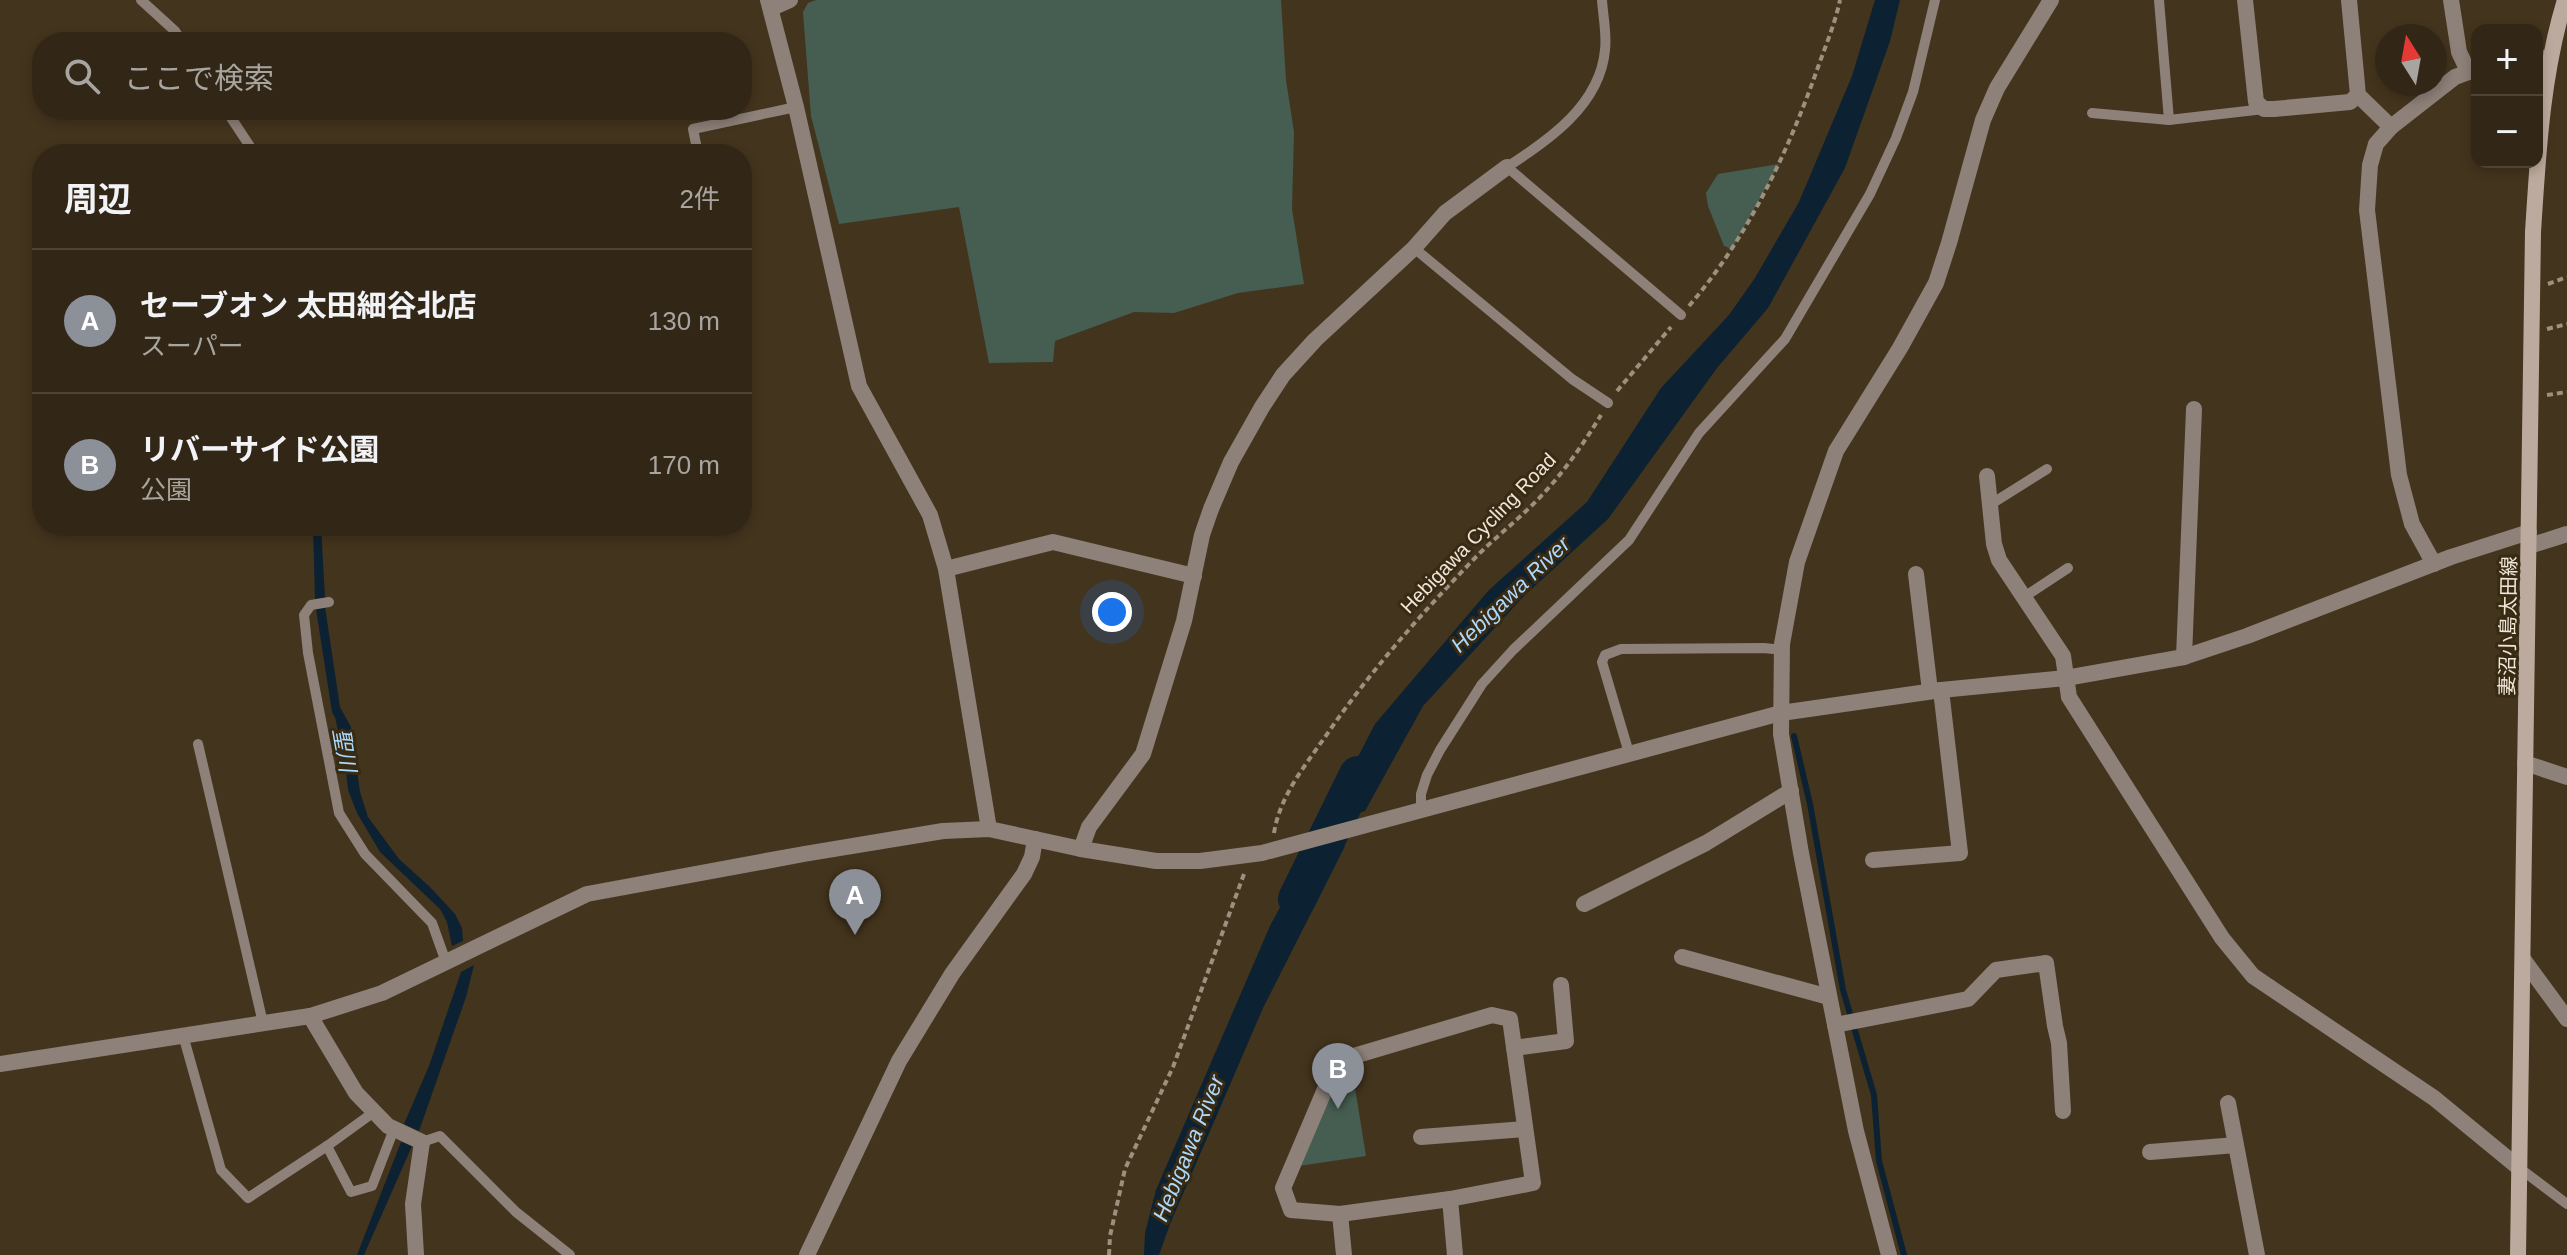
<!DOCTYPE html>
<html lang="ja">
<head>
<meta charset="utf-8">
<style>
	:root { --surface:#322716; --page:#3a2f1f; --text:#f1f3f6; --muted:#a8a5a1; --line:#4d4435; --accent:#8c9099 }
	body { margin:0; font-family:Helvetica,"Noto Sans JP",sans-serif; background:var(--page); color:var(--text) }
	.controls { position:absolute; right:24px; top:24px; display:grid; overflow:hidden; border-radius:16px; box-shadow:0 4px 12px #0003 }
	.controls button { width:72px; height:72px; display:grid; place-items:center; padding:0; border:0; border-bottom:2px solid var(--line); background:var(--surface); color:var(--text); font:40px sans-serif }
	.compass { position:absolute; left:2375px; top:24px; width:72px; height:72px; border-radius:50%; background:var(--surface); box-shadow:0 4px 12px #0003; rotate:349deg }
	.you { position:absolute; left:1112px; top:612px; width:28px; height:28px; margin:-20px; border:6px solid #fff; border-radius:50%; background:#1a73e8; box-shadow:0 0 0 12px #1a73e833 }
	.badge { display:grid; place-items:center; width:52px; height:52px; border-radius:50%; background:var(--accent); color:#fff; font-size:26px; font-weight:700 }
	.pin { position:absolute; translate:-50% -66px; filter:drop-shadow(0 2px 4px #0008) }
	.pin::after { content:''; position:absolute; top:42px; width:28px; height:24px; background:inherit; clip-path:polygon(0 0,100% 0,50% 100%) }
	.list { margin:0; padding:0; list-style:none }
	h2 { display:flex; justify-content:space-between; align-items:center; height:104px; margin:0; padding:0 32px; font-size:34px }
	h2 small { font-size:26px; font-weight:400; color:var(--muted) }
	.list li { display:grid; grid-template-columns:52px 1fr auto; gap:24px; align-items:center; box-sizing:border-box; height:144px; padding:0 32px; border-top:2px solid var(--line) }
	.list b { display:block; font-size:30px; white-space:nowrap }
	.list p { margin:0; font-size:26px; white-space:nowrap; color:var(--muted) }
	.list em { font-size:26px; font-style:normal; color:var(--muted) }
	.icon { flex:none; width:44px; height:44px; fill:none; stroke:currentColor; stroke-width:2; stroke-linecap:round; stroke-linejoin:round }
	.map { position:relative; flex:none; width:2567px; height:1255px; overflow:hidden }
	.search { position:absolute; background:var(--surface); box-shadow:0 4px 12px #0003; left:32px; top:32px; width:720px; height:88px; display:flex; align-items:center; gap:20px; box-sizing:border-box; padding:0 28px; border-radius:32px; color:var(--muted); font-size:30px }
	.panel { position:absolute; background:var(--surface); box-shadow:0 4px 12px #0003; left:32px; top:144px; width:720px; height:392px; border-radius:32px }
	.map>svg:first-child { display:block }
	.green { fill:#465e51 }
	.water { fill:#0c2131 }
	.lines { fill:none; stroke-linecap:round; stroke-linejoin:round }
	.stream { stroke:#0c2131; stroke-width:6 }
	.river { stroke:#0c2131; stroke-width:38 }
	.path { stroke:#9c907e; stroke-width:4; stroke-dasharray:6 4; stroke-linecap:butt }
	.service { stroke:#8d8179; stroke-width:10 }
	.minor { stroke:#8d8179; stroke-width:16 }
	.tertiary { stroke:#8d8179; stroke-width:16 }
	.secondary { stroke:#bdaa9e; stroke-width:16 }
	.labels { text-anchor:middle; stroke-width:6; stroke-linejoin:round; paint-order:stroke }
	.street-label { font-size:20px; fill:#efe6d8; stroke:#382a13 }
	.water-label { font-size:22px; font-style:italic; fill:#abdafe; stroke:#382a13 }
</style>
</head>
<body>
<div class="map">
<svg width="2567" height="1255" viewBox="0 0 2567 1255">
	<rect width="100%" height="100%" fill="#43341d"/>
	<g class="green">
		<path d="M 816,0 L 1281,0 L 1286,80 L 1294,132 L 1292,209 L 1304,284 L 1238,293 L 1174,313 L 1134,312 L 1055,341 L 1053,362 L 989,363 L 959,207 L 839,224 L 811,116 L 803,12 L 808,3 Z"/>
		<path d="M 1779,164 L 1732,249 L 1724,246 L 1708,206 L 1706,193 L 1718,174 Z"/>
		<path d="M 1350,1057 L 1366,1156 L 1292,1167 L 1337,1061 Z"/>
	</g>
	<g class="water">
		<path d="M 1875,0 L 1900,0 L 1890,41 L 1845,168 L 1768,308 L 1717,368 L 1608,519 L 1523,597 L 1423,706 L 1365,811 L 1323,824 L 1375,724 L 1489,590 L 1587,502 L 1661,388 L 1729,315 L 1755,278 L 1799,202 L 1852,76 Z"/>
		<path d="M 313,526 L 321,526 L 325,598 L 315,599 Z"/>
		<path d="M 325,607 L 340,707 L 351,727 L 360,792 L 368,817 L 399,859 L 430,887 L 455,914 L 462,928 L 463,941 L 452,946 L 447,922 L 440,909 L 380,852 L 357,813 L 348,790 L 342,730 L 332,712 L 316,609 Z"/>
		<path d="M 1345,846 L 1263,1008 L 1170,1224 L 1159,1255 L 1144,1255 L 1145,1233 L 1156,1190 L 1270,926 L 1308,855 Z"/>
		<path d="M 474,965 L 466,997 L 419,1131 L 404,1124 L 429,1066 L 461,972 Z"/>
		<path d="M 401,1142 L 412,1146 L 364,1255 L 357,1255 Z"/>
	</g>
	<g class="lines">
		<g class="stream">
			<path d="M 338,716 L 345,752"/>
			<path d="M 1794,736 L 1810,804 L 1843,990 L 1874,1095 L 1879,1161 L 1904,1255"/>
		</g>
		<path class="river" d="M 1297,899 L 1358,775"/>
		<g class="path">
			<path d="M 2548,284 L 2567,277"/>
			<path d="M 1689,306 C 1748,237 1787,154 1817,70 C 1825,47 1835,24 1840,0"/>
			<path d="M 2547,329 L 2567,324"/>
			<path d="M 1617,391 L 1671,327"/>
			<path d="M 2547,395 L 2567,392"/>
			<path d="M 1274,833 C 1280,796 1304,767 1325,737 C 1369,673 1419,616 1473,560 C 1495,537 1522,517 1544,493 C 1566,469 1584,443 1601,415"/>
			<path d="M 1109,1255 L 1110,1236 L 1125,1169 L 1173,1067 L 1244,874"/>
		</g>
		<g class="service">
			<path d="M 141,0 L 175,31 L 182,42"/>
			<path d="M 1602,0 C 1603,16 1607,34 1605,50 C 1600,105 1549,140 1507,167 L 1681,315"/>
			<path d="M 2159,0 L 2169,120"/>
			<path d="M 226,110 L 255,154"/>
			<path d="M 2092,113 L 2169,120 L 2264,109"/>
			<path d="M 698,154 L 693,129 L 796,107"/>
			<path d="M 1414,248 L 1572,379 L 1608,403"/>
			<path d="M 1988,502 L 1996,501 L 2047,469"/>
			<path d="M 2024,597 L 2068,568"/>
			<path d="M 329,602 L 311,605 L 304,615 L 308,653 L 339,813 L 365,854 L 432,923 L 446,962"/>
			<path d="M 198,744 L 263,1023"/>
			<path d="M 1629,753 L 1602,662 L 1605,655 L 1621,649 L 1764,648 L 1782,650"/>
			<path d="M 1421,812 L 1421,794 L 1427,775 L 1440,750 L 1482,684 L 1513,650 L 1629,540 L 1699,433 L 1785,339 L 1870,194 L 1896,138 L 1913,92 L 1935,0"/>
			<path d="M 183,1035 L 221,1170 L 248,1198 L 327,1146"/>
			<path d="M 374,1112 L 327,1146 L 351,1192 L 372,1186 L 394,1129"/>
			<path d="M 422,1142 L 440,1136 L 516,1212 L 570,1255"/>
			<path d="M 2518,1167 L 2567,1204"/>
		</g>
		<g class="minor">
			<path d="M 768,0 L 796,107 L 859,386 L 930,515 L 946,569 L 989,829"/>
			<path d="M 2245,0 L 2256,102 L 2264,109 L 2274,109 L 2350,102 L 2358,95"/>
			<path d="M 2349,0 L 2358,95 L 2391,127"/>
			<path d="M 2451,0 L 2459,52 L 2468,71"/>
			<path d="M 772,8 L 790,0"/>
			<path d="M 2537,59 L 2550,57"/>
			<path d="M 1987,476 L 1994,544 L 1999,560 L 2063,656 L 2069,697 L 2222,938 L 2253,976 L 2434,1098 L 2518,1167"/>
			<path d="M 2529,546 L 2567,534"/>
			<path d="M 2434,564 L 2412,524 L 2399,475 L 2367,210 L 2370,165 L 2376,144 L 2391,127 L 2455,77 L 2477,69"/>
			<path d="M 946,569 L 1053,542 L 1194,576"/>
			<path d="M 1916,574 L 1930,691"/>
			<path d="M 2184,657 L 2194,409"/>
			<path d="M 2525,763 L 2567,777"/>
			<path d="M 1081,849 L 1089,827 L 1143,754 L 1184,621 L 1202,535 L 1211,509 L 1231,462 L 1262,407 L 1283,375 L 1315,340 L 1414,248 L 1445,213 L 1507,167"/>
			<path d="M 1873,860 L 1960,853 L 1941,690"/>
			<path d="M 1584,904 L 1706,843 L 1791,791"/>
			<path d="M 1682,957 L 1829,997"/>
			<path d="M 2523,959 L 2567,1019"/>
			<path d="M 310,1016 L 356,1093 L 388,1126 L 422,1142 L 413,1204 L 416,1255"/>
			<path d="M 1835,1025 L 1968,999 L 1996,970 L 2046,963 L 2055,1026 L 2059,1043 L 2063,1111"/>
			<path d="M 1514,1048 L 1566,1041 L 1561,985"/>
			<path d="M 2228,1103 L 2257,1255"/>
			<path d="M 1421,1137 L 1525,1129"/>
			<path d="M 2150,1152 L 2236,1145"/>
			<path d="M 1340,1214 L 1291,1210 L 1283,1188 L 1337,1061 L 1492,1015 L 1510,1019 L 1533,1183 L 1450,1199"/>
			<path d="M 1344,1255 L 1340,1214 L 1450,1199 L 1455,1255"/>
			<path d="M 1889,1255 L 1856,1131 L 1801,853 L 1781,734 L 1782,644 L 1797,562 L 1836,451 L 1900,348 L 1936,283 L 1949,243 L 1983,120 L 1997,88 L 2051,0"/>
		</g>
		<g class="tertiary">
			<path d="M 0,1064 L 310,1016 L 382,993 L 587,894 L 804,854 L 943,831 L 989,829 L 1081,849 L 1156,861 L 1200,861 L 1262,853 L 1781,713 L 1941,690 L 2066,678 L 2184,657 L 2247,636 L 2451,557 L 2529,532"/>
			<path d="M 807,1255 L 899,1061 L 952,974 L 1024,874 L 1032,857 L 1035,839"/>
		</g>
		<path class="secondary" d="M 2518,1255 L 2533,232 C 2538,154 2542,75 2565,0"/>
	</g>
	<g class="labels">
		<g class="street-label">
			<text transform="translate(1478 533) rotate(-46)" y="7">Hebigawa Cycling Road</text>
			<text transform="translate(2508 626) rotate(-89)" y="7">妻沼小島太田線</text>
		</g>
		<g class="water-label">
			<text transform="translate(1510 594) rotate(-44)" y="8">Hebigawa River</text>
			<text transform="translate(345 750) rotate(80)" y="8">聖川</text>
			<text transform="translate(1188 1148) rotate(-68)" y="8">Hebigawa River</text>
		</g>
	</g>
</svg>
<div class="controls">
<button>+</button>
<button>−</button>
</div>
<svg class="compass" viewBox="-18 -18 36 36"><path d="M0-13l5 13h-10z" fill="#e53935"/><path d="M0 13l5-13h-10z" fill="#a8a5a1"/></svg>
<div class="you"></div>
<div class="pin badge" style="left:855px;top:935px">A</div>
<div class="pin badge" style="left:1338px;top:1109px">B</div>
<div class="search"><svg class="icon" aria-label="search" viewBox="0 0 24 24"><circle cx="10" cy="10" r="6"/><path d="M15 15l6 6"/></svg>ここで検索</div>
<section class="panel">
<h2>周辺<small>2件</small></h2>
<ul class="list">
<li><span class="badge">A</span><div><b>セーブオン 太田細谷北店</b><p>スーパー</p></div><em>130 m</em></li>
<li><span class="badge">B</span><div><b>リバーサイド公園</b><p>公園</p></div><em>170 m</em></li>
</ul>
</section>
</div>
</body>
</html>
